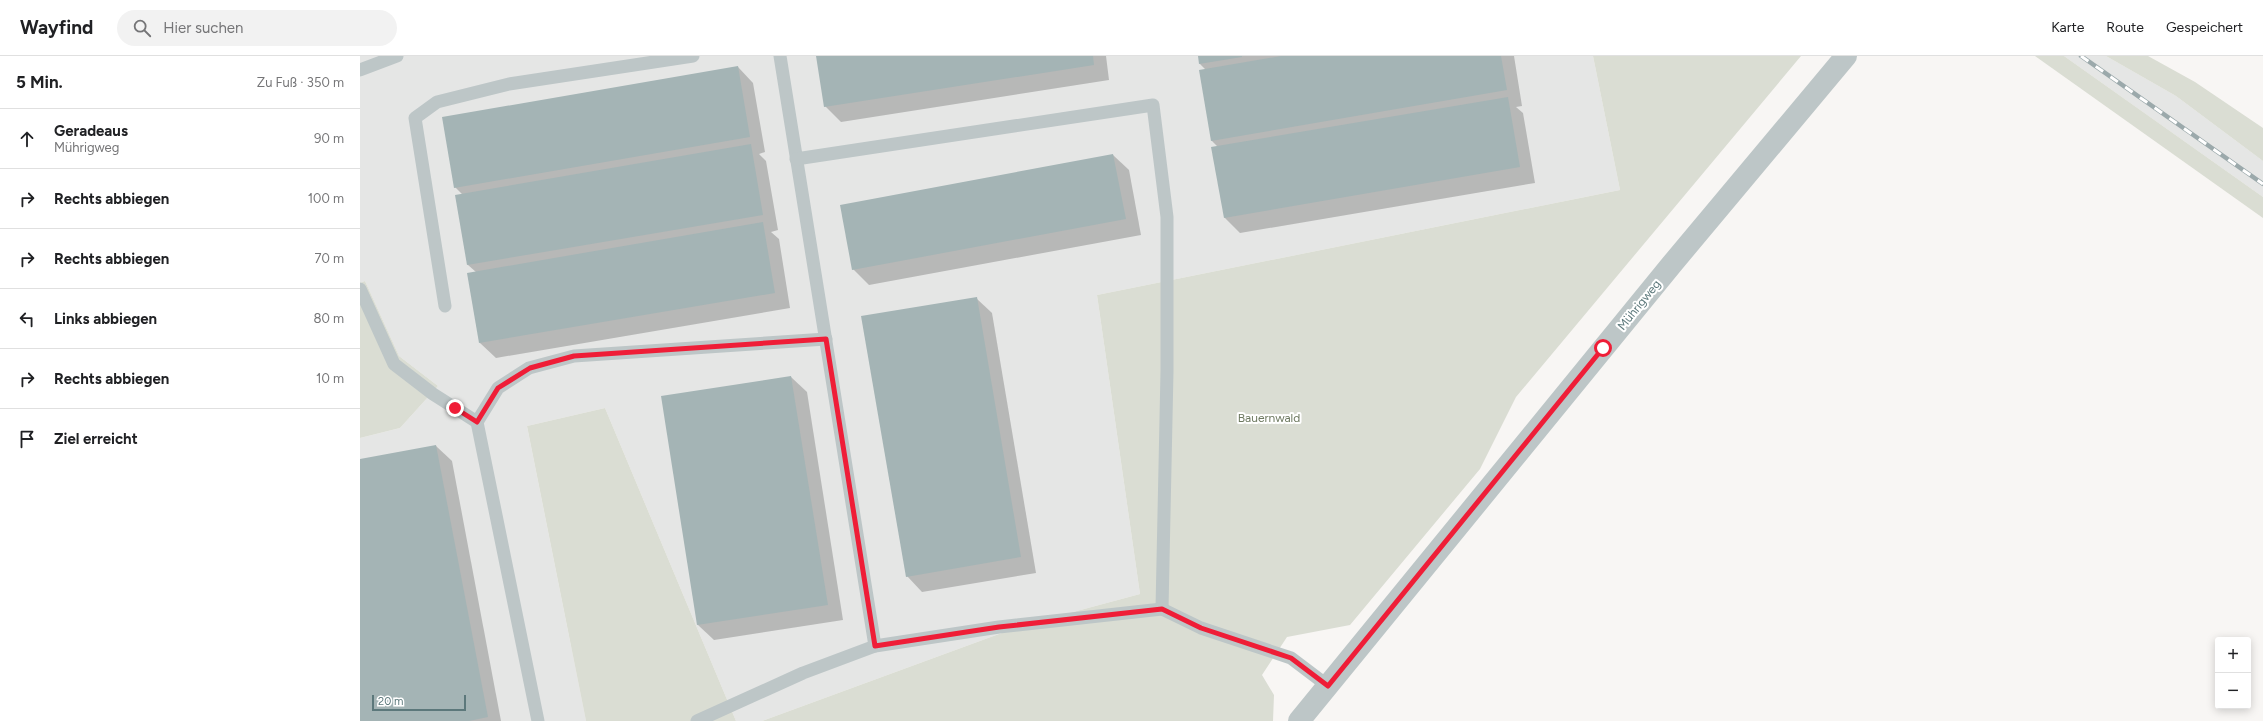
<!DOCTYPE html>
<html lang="de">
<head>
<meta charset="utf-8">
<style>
	:root { --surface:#fff; --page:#f2f2f2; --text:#202124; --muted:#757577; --line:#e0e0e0 }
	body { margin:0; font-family:Figtree,sans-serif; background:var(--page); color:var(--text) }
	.controls { position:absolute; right:12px; bottom:12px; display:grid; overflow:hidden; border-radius:4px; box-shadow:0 2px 10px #0003 }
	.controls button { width:36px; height:36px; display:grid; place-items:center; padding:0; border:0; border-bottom:1px solid var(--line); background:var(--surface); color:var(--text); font:20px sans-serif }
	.scale { position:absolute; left:12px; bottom:10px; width:94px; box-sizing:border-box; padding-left:4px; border:2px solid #5c787b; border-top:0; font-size:11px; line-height:14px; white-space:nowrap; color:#5c787b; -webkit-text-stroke:3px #fff; paint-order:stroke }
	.stop { position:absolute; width:12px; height:12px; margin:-9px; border:3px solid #ef1d37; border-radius:50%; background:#fff }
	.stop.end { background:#ef1d37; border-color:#fff; box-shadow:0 1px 4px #0008 }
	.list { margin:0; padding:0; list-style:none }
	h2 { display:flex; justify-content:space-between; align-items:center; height:52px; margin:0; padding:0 16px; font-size:17px }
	h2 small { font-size:13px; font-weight:400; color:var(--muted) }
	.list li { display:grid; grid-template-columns:26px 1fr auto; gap:12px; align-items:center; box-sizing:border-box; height:60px; padding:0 16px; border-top:1px solid var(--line) }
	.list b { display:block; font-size:15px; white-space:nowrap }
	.list p { margin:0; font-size:13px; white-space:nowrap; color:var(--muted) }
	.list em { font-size:13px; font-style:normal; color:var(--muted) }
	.icon { flex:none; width:22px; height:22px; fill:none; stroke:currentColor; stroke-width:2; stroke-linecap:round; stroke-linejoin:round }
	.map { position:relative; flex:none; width:1903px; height:665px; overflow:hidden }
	header { display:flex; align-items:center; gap:24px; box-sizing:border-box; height:56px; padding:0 20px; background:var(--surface); border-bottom:1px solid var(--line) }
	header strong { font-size:19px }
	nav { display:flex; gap:22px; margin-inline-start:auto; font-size:14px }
	.search { width:280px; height:36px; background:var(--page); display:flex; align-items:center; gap:10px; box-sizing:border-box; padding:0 14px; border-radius:22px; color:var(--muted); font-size:15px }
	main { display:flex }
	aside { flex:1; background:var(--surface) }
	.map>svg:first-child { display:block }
	.built { fill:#e5e6e5 }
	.green { fill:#daddd3 }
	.shadow { fill:#0003 }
	.building { fill:#a4b4b5 }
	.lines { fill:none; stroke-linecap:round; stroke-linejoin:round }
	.service { stroke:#bdc6c7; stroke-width:13 }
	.minor { stroke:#bdc6c7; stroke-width:22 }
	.rail-casing { stroke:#9ba9ab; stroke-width:4.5 }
	.rail { stroke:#fff; stroke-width:3; stroke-dasharray:9; stroke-linecap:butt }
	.route { stroke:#ef1d37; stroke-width:5 }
	.labels { text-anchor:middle; stroke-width:4; stroke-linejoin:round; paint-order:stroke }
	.street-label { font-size:12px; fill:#5c787b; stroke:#fff }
	.park-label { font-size:12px; fill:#6d7960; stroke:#fff }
</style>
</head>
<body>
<header>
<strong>Wayfind</strong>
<div class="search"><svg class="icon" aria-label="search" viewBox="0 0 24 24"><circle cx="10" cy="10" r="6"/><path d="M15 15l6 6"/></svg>Hier suchen</div>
<nav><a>Karte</a><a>Route</a><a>Gespeichert</a></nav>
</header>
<main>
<aside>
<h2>5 Min.<small>Zu Fuß · 350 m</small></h2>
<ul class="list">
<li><svg class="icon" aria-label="ahead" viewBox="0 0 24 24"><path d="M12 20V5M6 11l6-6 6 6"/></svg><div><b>Geradeaus</b><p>Mührigweg</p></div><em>90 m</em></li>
<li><svg class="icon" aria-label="right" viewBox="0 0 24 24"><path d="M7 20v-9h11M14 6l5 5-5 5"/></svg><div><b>Rechts abbiegen</b></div><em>100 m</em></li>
<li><svg class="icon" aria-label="right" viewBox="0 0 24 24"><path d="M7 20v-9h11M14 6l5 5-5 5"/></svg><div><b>Rechts abbiegen</b></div><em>70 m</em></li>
<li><svg class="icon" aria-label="left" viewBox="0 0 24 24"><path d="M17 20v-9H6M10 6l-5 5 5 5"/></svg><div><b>Links abbiegen</b></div><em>80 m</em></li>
<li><svg class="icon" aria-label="right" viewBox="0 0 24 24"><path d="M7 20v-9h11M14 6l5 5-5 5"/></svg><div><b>Rechts abbiegen</b></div><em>10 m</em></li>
<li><svg class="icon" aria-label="arrive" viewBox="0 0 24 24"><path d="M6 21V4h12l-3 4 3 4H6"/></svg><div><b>Ziel erreicht</b></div></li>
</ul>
</aside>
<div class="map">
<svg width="1903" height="665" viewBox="0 0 1903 665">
	<rect width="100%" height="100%" fill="#f8f6f4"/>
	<g class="built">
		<path d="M 0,0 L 1233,0 L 1260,134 L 737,239 L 780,538 L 661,570 L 402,665 L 376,665 L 245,352 L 167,370 L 226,665 L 0,665 L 0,382 L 40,372 L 78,330 L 39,300 L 5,225 L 0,227 Z"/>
		<path d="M 1704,0 L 1746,0 L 1816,40 L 1903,105 L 1903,141 Z"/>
	</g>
	<g class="green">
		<path d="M 1233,0 L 1441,0 L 1156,341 L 1120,413 L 990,569 L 927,581 L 902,619 L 914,639 L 913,665 L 402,665 L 661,570 L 780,538 L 737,239 L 1260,134 Z"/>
		<path d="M 1675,0 L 1704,0 L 1903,141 L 1903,162 Z"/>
		<path d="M 1746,0 L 1788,0 L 1835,26 L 1903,72 L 1903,105 L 1816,40 Z"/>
		<path d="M 5,225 L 39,300 L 78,330 L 40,372 L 0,382 L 0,227 Z"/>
		<path d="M 245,352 L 376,665 L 226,665 L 167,370 Z"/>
	</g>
	<g class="shadow">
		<path d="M 457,0 L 746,0 L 749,24 L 481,66 L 465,50 Z"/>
		<path d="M 839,0 L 1154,0 L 1162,50 L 1156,51 L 1163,57 L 1175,127 L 880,177 L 865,162 L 858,91 L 852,85 L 846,14 L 840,8 Z"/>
		<path d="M 378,11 L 393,27 L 405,96 L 399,98 L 406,105 L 418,174 L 411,176 L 419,183 L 430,252 L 136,302 L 120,287 L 116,216 L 108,209 L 102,138 L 95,131 Z"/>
		<path d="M 753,99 L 769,114 L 781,179 L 509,229 L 493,213 Z"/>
		<path d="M 616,242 L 632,257 L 676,517 L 562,536 L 547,520 Z"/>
		<path d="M 431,321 L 447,336 L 483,564 L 354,584 L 338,569 L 302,341 Z"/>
		<path d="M 76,390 L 92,405 L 141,665 L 0,665 L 0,404 Z"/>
	</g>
	<g class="building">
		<path d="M 456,0 L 733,0 L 734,9 L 464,51 Z"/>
		<path d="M 838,0 L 882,0 L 882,1 L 839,8 Z"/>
		<path d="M 921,0 L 1141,0 L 1147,34 L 851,85 L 839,14 Z"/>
		<path d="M 378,10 L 390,81 L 94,132 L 82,61 Z"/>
		<path d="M 1148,41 L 1160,111 L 864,162 L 851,91 Z"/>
		<path d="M 391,88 L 403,159 L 107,209 L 95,139 Z"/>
		<path d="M 753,98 L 766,163 L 492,214 L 480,149 Z"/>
		<path d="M 403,166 L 415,237 L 119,287 L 107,217 Z"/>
		<path d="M 617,241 L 661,501 L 546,521 L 501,260 Z"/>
		<path d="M 431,320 L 468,549 L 337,569 L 301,340 Z"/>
		<path d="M 76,389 L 128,661 L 109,665 L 0,665 L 0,403 Z"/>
	</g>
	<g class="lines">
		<g class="service">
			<path d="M 420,0 L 515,590"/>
			<path d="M 0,14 L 37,0"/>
			<path d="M 436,103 L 793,49 L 807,161 L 807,315 L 802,553"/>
			<path d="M 0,233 L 34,308 L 73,338 L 117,366"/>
			<path d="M 85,250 L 55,62 L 77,46 L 149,28 L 333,0"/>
			<path d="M 178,665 L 117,366 L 138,332 L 169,312 L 214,300 L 466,283"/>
			<path d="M 337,665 L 443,617 L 515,590 L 639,571 L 802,553 L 841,572 L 931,602 L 968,630"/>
		</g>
		<path class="minor" d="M 939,665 L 1312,208 L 1486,0"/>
		<defs>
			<path id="rail" d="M 1721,0 L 1903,128"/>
		</defs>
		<use href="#rail" class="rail-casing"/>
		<use href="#rail" class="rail"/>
	</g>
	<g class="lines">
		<path class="route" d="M 95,352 L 117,366 L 138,332 L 170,312 L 214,300 L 466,283 L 515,590 L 639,571 L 802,553 L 841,572 L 931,602 L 968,630 L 1243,292"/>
	</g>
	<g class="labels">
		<g class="street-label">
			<text transform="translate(1279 249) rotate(-51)" y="4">Mührigweg</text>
		</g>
		<g class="park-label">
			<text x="909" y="366">Bauernwald</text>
		</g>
	</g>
</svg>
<div class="controls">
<button>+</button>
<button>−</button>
</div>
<div class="scale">20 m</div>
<div class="stop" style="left:1243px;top:292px"></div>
<div class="stop end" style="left:95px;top:352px"></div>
</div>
</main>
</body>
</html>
